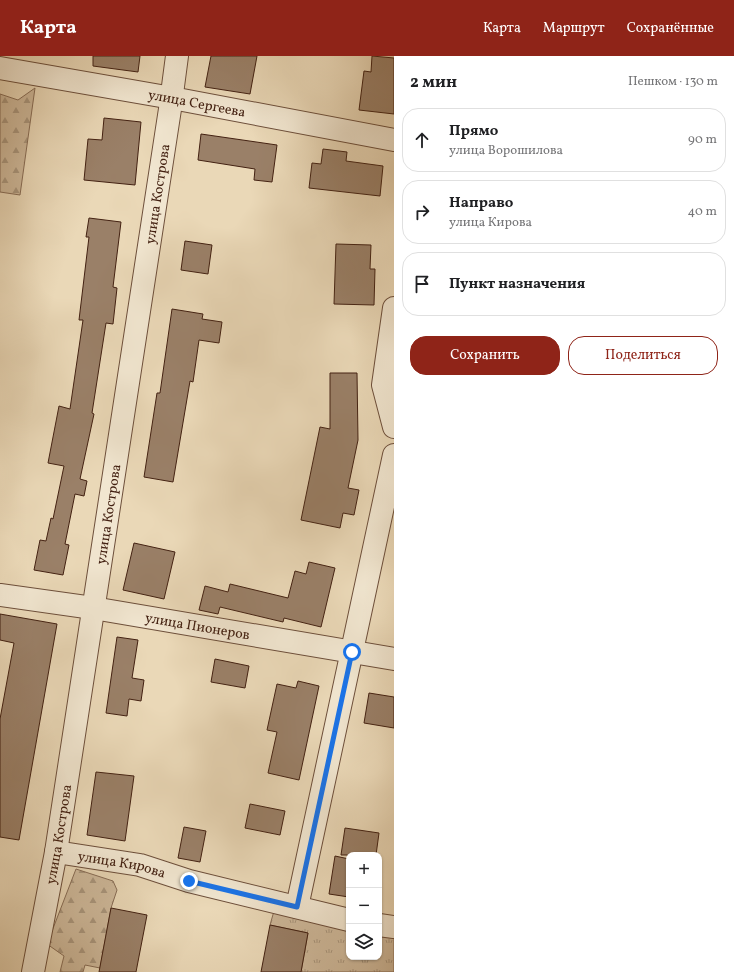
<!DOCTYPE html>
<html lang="ru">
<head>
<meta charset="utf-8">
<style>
	:root { --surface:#fff; --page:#f6f6f6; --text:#202124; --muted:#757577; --line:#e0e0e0; --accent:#8f2418 }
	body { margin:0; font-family:Vollkorn,serif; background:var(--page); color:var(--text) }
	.controls { position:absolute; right:12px; bottom:12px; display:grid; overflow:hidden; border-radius:8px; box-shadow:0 1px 3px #0004 }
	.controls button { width:36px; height:36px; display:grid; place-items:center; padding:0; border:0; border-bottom:1px solid var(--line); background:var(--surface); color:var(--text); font:20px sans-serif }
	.stop { position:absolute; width:12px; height:12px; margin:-9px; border:3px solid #1a73e8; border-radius:50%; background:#fff }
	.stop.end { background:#1a73e8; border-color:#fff; box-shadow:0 1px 4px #0008 }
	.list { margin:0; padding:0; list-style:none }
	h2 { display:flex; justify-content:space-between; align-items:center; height:52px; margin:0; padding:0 16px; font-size:17px }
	h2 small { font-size:13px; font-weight:400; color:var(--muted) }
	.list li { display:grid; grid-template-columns:26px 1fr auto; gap:12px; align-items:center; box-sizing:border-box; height:64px; margin:0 8px 8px; padding:0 8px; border:1px solid var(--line); border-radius:16px }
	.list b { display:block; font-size:15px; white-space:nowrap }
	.list p { margin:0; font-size:13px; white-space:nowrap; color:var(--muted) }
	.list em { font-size:13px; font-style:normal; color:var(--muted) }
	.actions { display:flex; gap:8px; padding:12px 16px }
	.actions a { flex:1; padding:9px 0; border:1px solid var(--accent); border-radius:16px; text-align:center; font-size:14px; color:var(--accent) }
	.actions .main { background:var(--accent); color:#fff }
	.icon { flex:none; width:22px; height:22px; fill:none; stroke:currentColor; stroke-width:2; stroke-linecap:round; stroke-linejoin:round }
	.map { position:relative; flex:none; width:394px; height:916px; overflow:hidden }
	header { display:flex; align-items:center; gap:24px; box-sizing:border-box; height:56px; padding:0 20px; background:var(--accent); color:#fff }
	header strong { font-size:19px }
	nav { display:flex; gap:22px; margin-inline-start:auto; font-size:14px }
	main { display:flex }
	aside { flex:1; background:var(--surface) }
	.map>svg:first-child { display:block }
	.grass { fill:url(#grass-tufts); stroke:#886d56 }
	.forest { fill:url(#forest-firs); stroke:#886d56 }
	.building { fill:#9a8068; stroke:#432112 }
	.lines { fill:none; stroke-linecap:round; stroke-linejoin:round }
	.minor-casing { stroke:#6d4f3b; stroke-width:24 }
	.minor { stroke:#f1e6d0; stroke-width:22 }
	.route { stroke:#1a73e8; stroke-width:5 }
	.labels { text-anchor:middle; stroke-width:4; stroke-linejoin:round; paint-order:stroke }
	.street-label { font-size:14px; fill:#432112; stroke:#f1e6d0 }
</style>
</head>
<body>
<header>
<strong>Карта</strong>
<nav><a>Карта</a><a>Маршрут</a><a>Сохранённые</a></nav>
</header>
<main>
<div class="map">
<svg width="394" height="916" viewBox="0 0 394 916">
	<defs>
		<pattern id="grass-tufts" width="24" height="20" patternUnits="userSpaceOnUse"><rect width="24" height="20" fill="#ceb99b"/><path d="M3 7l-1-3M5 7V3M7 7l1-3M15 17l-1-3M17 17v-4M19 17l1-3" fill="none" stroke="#a9967d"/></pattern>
		<pattern id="forest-firs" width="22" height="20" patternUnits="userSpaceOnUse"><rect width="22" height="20" fill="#ceb99b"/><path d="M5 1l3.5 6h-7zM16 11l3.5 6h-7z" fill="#a9967d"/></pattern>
	</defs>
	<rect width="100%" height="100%" fill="#ead8b7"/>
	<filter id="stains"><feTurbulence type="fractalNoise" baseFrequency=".005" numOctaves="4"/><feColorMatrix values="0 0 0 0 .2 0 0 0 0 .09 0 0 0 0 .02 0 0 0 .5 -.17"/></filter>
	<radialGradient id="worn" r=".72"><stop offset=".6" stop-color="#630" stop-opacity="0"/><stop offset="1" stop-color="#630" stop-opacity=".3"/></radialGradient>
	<path class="grass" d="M 274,855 L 349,871 L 349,901 L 379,901 L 379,876 L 394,878 L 394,916 L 301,916 L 308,877 L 270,869 Z"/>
	<g class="forest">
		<path d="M 35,32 L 20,139 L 0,136 L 0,38 L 18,44 Z"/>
		<path d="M 76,813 L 113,825 L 117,834 L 111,852 L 100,912 L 85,909 L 83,916 L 60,916 L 64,900 L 47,888 Z"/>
	</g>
	<g class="building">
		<path d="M 93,0 L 140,0 L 138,16 L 93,10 Z"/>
		<path d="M 211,0 L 257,0 L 250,38 L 205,31 Z"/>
		<path d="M 372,0 L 394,2 L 394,58 L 359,54 L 364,15 L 371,16 Z"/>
		<path d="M 104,62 L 141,66 L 135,129 L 84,124 L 88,83 L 102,84 Z"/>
		<path d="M 201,78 L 277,89 L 272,126 L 254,124 L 255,113 L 198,104 Z"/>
		<path d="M 323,93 L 347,96 L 346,105 L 383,110 L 380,140 L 309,132 L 312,107 L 321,108 Z"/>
		<path d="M 89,162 L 121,166 L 113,231 L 117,232 L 113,268 L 106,267 L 92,357 L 94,358 L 80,423 L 87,425 L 84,440 L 75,438 L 65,488 L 69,489 L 63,519 L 34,514 L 40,484 L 46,485 L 51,462 L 53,463 L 64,410 L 48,407 L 59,350 L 70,353 L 83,264 L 79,264 L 89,181 L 86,181 Z"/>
		<path d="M 185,185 L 212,189 L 208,218 L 181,214 Z"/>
		<path d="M 336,188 L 371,189 L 370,213 L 375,213 L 374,249 L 334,248 Z"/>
		<path d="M 172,253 L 203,258 L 202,263 L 222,266 L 219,287 L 199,284 L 193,326 L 190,325 L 173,426 L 144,421 L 157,337 L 160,337 Z"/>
		<path d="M 330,317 L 357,317 L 358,384 L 348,432 L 359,434 L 354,459 L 343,457 L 340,472 L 301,464 L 320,371 L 330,373 Z"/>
		<path d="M 134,487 L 175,496 L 164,543 L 123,534 Z"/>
		<path d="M 309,506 L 335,512 L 321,571 L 284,562 L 283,566 L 220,551 L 218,558 L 199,554 L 205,530 L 228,536 L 230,528 L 288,542 L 295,515 L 306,518 Z"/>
		<path d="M 0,558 L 57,568 L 19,784 L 0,781 L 0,663 L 14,587 L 0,584 Z"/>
		<path d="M 117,581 L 138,584 L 132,622 L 144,624 L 141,645 L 129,643 L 127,660 L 106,657 Z"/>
		<path d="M 215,603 L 249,610 L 245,632 L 211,626 Z"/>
		<path d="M 298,625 L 319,630 L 299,724 L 268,717 L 277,676 L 267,674 L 277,628 L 296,632 Z"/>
		<path d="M 369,637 L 394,641 L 394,672 L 364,667 Z"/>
		<path d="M 96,716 L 134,720 L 125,785 L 87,779 Z"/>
		<path d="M 250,748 L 285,755 L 280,779 L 245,772 Z"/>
		<path d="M 184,771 L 206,775 L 200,806 L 178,802 Z"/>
		<path d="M 345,772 L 379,777 L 376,799 L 341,799 Z"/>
		<path d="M 335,800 L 349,803 L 349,841 L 329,838 Z"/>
		<path d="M 111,852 L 147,859 L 136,916 L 99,916 Z"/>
		<path d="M 270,869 L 308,877 L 301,916 L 261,916 Z"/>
	</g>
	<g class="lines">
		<defs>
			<g id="minor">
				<path id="s1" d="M 0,12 L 172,42 L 394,84"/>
				<path d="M 394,252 L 383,329 L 394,371"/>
				<path id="s2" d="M 0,539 L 93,552 L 394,603"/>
				<path id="s3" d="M 56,796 L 140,809 L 189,825 L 349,864"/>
				<path d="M 297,851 L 394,399"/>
				<path d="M 379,869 L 394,871"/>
				<path id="s4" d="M 33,916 L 56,796 L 170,53 L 177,0"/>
			</g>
		</defs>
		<use href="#minor" class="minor-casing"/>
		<use href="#minor" class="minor"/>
	</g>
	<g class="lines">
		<path class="route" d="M 189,825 L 297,851 L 352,596"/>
	</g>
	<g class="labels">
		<g class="street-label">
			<text dy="5" stroke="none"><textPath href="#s1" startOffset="200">улица Сергеева</textPath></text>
			<text dy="5" stroke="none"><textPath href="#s4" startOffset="788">улица Кострова</textPath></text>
			<text dy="5" stroke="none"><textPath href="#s4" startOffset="464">улица Кострова</textPath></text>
			<text dy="5" stroke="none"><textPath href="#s2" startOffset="200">улица Пионеров</textPath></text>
			<text dy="5" stroke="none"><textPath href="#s4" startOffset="140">улица Кострова</textPath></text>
			<text dy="5" stroke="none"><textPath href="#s3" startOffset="67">улица Кирова</textPath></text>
		</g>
	</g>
	<rect width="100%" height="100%" filter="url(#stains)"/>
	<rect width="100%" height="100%" fill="url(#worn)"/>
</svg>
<div class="controls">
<button>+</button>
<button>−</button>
<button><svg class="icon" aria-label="layers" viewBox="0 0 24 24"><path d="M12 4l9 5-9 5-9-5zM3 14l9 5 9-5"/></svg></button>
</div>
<div class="stop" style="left:352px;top:596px"></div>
<div class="stop end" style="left:189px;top:825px"></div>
</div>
<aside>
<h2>2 мин<small>Пешком · 130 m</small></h2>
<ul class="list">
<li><svg class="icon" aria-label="ahead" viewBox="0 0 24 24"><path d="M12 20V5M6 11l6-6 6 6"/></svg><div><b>Прямо</b><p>улица Ворошилова</p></div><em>90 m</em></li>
<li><svg class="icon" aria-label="right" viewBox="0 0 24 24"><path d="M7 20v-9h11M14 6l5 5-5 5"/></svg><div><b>Направо</b><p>улица Кирова</p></div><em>40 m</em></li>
<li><svg class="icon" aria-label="arrive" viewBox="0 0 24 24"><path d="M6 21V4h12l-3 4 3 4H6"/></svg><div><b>Пункт назначения</b></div></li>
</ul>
<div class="actions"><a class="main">Сохранить</a><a>Поделиться</a></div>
</aside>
</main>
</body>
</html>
